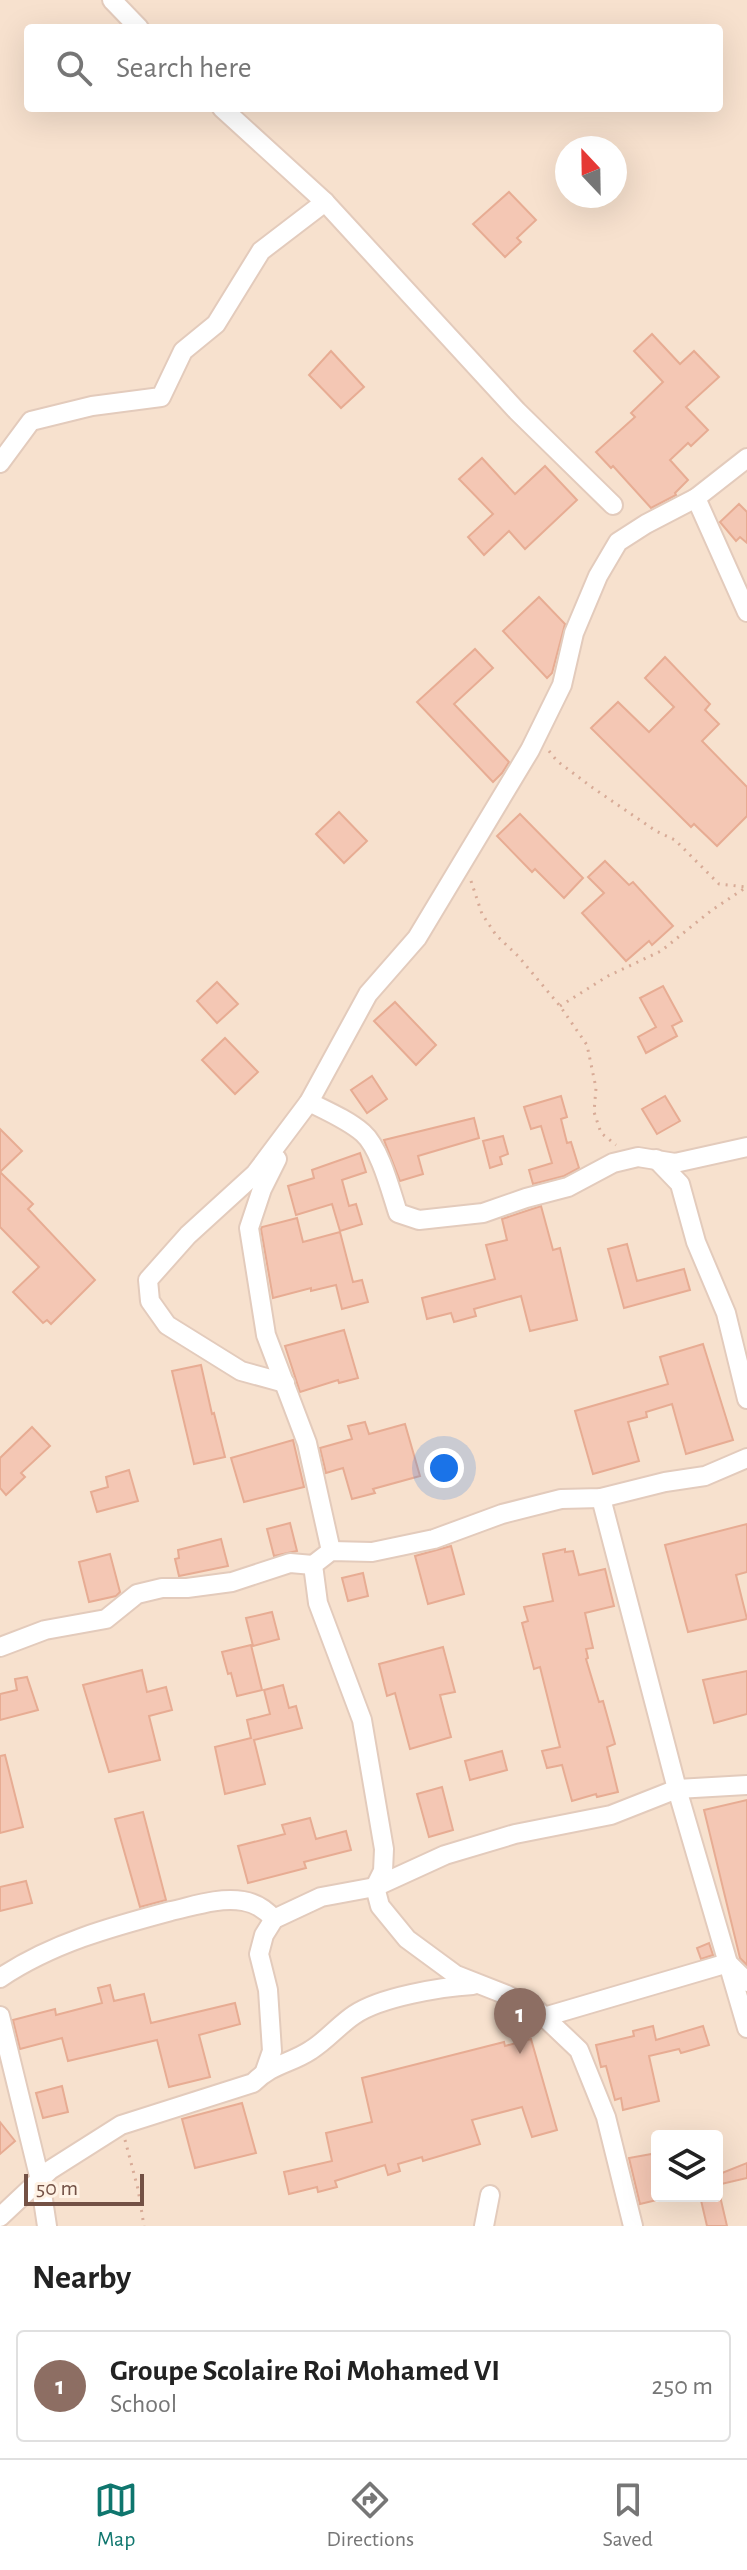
<!DOCTYPE html>
<html lang="en">
<head>
<meta charset="utf-8">
<style>
	:root { --surface:#fff; --page:#f6f6f6; --text:#222; --muted:#767676; --line:#e0e0e0; --accent:#0f766e }
	body { margin:0; font-family:"Alegreya Sans",sans-serif; background:var(--page); color:var(--text) }
	.controls { position:absolute; right:24px; bottom:24px; display:grid; overflow:hidden; border-radius:8px; box-shadow:0 8px 32px #0002 }
	.controls button { width:72px; height:72px; display:grid; place-items:center; padding:0; border:0; border-bottom:2px solid var(--line); background:var(--surface); color:var(--text); font:40px sans-serif }
	.compass { position:absolute; left:555px; top:136px; width:72px; height:72px; border-radius:50%; background:var(--surface); box-shadow:0 8px 32px #0002; rotate:338deg }
	.scale { position:absolute; left:24px; bottom:20px; width:120px; box-sizing:border-box; padding-left:8px; border:4px solid #735145; border-top:0; font-size:22px; line-height:28px; white-space:nowrap; color:#735145; -webkit-text-stroke:6px #fff2e4; paint-order:stroke }
	.you { position:absolute; left:444px; top:1468px; width:28px; height:28px; margin:-20px; border:6px solid #fff; border-radius:50%; background:#1a73e8; box-shadow:0 0 0 12px #1a73e833 }
	.badge { display:grid; place-items:center; width:52px; height:52px; border-radius:50%; background:var(--accent); color:#fff; font-size:26px; font-weight:700 }
	.pin { position:absolute; translate:-50% -66px; filter:drop-shadow(0 2px 4px #0008) }
	.pin::after { content:''; position:absolute; top:42px; width:28px; height:24px; background:inherit; clip-path:polygon(0 0,100% 0,50% 100%) }
	.list { margin:0; padding:0; list-style:none }
	h2 { display:flex; justify-content:space-between; align-items:center; height:104px; margin:0; padding:0 32px; font-size:34px }
	h2 small { font-size:26px; font-weight:400; color:var(--muted) }
	.list li { display:grid; grid-template-columns:52px 1fr auto; gap:24px; align-items:center; box-sizing:border-box; height:112px; margin:0 16px 16px; padding:0 16px; border:2px solid var(--line); border-radius:8px }
	.list b { display:block; font-size:30px; white-space:nowrap }
	.list p { margin:0; font-size:26px; white-space:nowrap; color:var(--muted) }
	.list em { font-size:26px; font-style:normal; color:var(--muted) }
	.icon { flex:none; width:44px; height:44px; fill:none; stroke:currentColor; stroke-width:2; stroke-linecap:round; stroke-linejoin:round }
	.map { position:relative; flex:none; width:747px; height:2226px; overflow:hidden }
	.search { position:absolute; background:var(--surface); box-shadow:0 8px 32px #0002; left:24px; right:24px; top:24px; height:88px; display:flex; align-items:center; gap:20px; box-sizing:border-box; padding:0 28px; border-radius:8px; color:var(--muted); font-size:30px }
	.sheet { height:232px; background:var(--surface) }
	nav { display:flex; justify-content:space-around; align-items:center; box-sizing:border-box; height:112px; border-top:2px solid var(--line); background:var(--surface); font-size:22px; color:var(--muted) }
	nav a { display:grid; justify-items:center; gap:4px }
	nav .on { color:var(--accent) }
	.map>svg:first-child { display:block }
	.residential { fill:#f7e1ce; fill-rule:evenodd }
	.building { fill:#f4c7b4; stroke:#e7ac93; stroke-width:2 }
	.lines { fill:none; stroke-linecap:round; stroke-linejoin:round }
	.minor-casing { stroke:#e3cbbc; stroke-width:22 }
	.path { stroke:#d8ab97; stroke-width:3; stroke-dasharray:2 6; stroke-linecap:butt }
	.minor { stroke:#fff; stroke-width:18 }
</style>
</head>
<body>
<div class="map">
<svg width="747" height="2226" viewBox="0 0 747 2226">
	<rect width="100%" height="100%" fill="#fdeedd"/>
	<path class="residential" d="M 0,0 L 747,0 L 747,2226 L 0,2226 ZM 28,28 L 719,28 L 719,108 L 28,108 ZM 567,148 L 615,148 L 615,196 L 567,196 ZM 657,2136 L 717,2136 L 717,2196 L 657,2196 Z"/>
	<g class="building">
		<path d="M 509,192 L 536,220 L 517,238 L 521,242 L 505,257 L 473,224 Z"/>
		<path d="M 652,334 L 680,364 L 694,351 L 719,377 L 686,407 L 708,430 L 691,446 L 688,443 L 670,460 L 688,480 L 675,493 L 676,495 L 651,508 L 613,466 L 611,468 L 596,452 L 635,417 L 631,413 L 663,382 L 634,351 Z"/>
		<path d="M 331,351 L 364,387 L 341,408 L 309,375 Z"/>
		<path d="M 482,458 L 515,494 L 545,466 L 577,500 L 525,549 L 509,531 L 484,555 L 468,537 L 493,514 L 459,479 Z"/>
		<path d="M 739,504 L 747,512 L 747,543 L 740,537 L 736,541 L 720,522 Z"/>
		<path d="M 539,597 L 565,624 L 552,673 L 547,678 L 503,631 Z"/>
		<path d="M 475,649 L 493,668 L 454,704 L 509,762 L 502,773 L 493,782 L 417,702 Z"/>
		<path d="M 665,657 L 710,704 L 705,710 L 719,724 L 702,741 L 747,787 L 747,816 L 717,846 L 694,824 L 691,827 L 591,728 L 618,702 L 649,732 L 674,707 L 645,678 Z"/>
		<path d="M 339,812 L 367,841 L 344,863 L 316,834 Z"/>
		<path d="M 520,814 L 583,878 L 564,898 L 535,869 L 532,872 L 497,836 Z"/>
		<path d="M 605,861 L 629,885 L 633,882 L 673,926 L 652,945 L 649,941 L 626,961 L 582,913 L 604,893 L 588,877 Z"/>
		<path d="M 217,982 L 238,1004 L 217,1023 L 197,1001 Z"/>
		<path d="M 663,986 L 682,1021 L 672,1026 L 677,1036 L 646,1053 L 638,1037 L 656,1027 L 640,998 Z"/>
		<path d="M 395,1002 L 436,1045 L 416,1065 L 374,1021 Z"/>
		<path d="M 225,1038 L 258,1072 L 235,1094 L 202,1060 Z"/>
		<path d="M 372,1076 L 387,1099 L 367,1113 L 351,1090 Z"/>
		<path d="M 561,1096 L 567,1117 L 561,1119 L 567,1143 L 571,1142 L 579,1168 L 564,1176 L 533,1184 L 529,1170 L 552,1163 L 541,1126 L 531,1129 L 524,1107 Z"/>
		<path d="M 665,1096 L 680,1121 L 657,1134 L 642,1109 Z"/>
		<path d="M 474,1118 L 479,1138 L 418,1156 L 423,1174 L 400,1181 L 384,1140 Z"/>
		<path d="M 0,1129 L 22,1151 L 0,1172 L 33,1204 L 28,1209 L 95,1280 L 51,1324 L 47,1320 L 43,1323 L 13,1292 L 39,1267 L 0,1227 Z"/>
		<path d="M 503,1136 L 508,1154 L 500,1157 L 502,1164 L 490,1168 L 483,1141 Z"/>
		<path d="M 360,1153 L 366,1172 L 342,1180 L 349,1206 L 356,1204 L 362,1224 L 340,1231 L 332,1204 L 296,1215 L 288,1186 L 314,1178 L 312,1170 Z"/>
		<path d="M 541,1206 L 553,1250 L 560,1248 L 577,1320 L 530,1331 L 521,1296 L 474,1309 L 476,1316 L 454,1322 L 451,1313 L 427,1319 L 422,1298 L 495,1279 L 486,1245 L 507,1240 L 502,1219 Z"/>
		<path d="M 297,1218 L 303,1242 L 340,1232 L 353,1282 L 362,1280 L 368,1302 L 342,1309 L 336,1285 L 311,1291 L 311,1288 L 273,1298 L 261,1229 L 262,1227 Z"/>
		<path d="M 627,1244 L 637,1281 L 684,1269 L 690,1290 L 624,1308 L 608,1249 Z"/>
		<path d="M 344,1330 L 358,1378 L 339,1383 L 338,1380 L 300,1392 L 285,1346 Z"/>
		<path d="M 703,1344 L 733,1440 L 686,1454 L 672,1404 L 646,1412 L 647,1417 L 628,1422 L 639,1461 L 593,1474 L 575,1411 L 668,1384 L 660,1357 Z"/>
		<path d="M 201,1365 L 212,1414 L 214,1413 L 225,1457 L 194,1464 L 172,1371 Z"/>
		<path d="M 365,1422 L 369,1434 L 405,1424 L 420,1476 L 373,1489 L 375,1493 L 352,1499 L 343,1468 L 326,1473 L 320,1448 L 352,1439 L 348,1426 Z"/>
		<path d="M 32,1427 L 50,1446 L 21,1473 L 25,1477 L 6,1495 L 0,1488 L 0,1458 Z"/>
		<path d="M 293,1440 L 304,1487 L 244,1502 L 231,1458 Z"/>
		<path d="M 129,1470 L 138,1501 L 97,1512 L 91,1492 L 108,1487 L 106,1477 Z"/>
		<path d="M 290,1523 L 297,1551 L 274,1556 L 267,1529 Z"/>
		<path d="M 747,1524 L 747,1572 L 736,1575 L 747,1619 L 688,1632 L 665,1545 Z"/>
		<path d="M 221,1539 L 228,1566 L 179,1576 L 175,1559 L 179,1558 L 178,1550 Z"/>
		<path d="M 451,1546 L 464,1594 L 428,1604 L 415,1556 Z"/>
		<path d="M 565,1549 L 565,1552 L 573,1551 L 579,1575 L 605,1569 L 614,1606 L 585,1613 L 593,1648 L 586,1649 L 588,1658 L 586,1659 L 599,1702 L 603,1701 L 615,1744 L 607,1747 L 618,1792 L 597,1797 L 596,1794 L 572,1801 L 562,1765 L 547,1768 L 542,1751 L 560,1747 L 540,1667 L 534,1669 L 522,1623 L 528,1621 L 524,1607 L 553,1601 L 543,1554 Z"/>
		<path d="M 110,1554 L 120,1592 L 116,1596 L 89,1602 L 79,1562 Z"/>
		<path d="M 363,1573 L 368,1596 L 348,1601 L 342,1578 Z"/>
		<path d="M 272,1612 L 279,1639 L 253,1646 L 246,1618 Z"/>
		<path d="M 251,1645 L 262,1690 L 237,1696 L 231,1673 L 228,1674 L 222,1652 Z"/>
		<path d="M 443,1647 L 455,1692 L 440,1695 L 451,1737 L 410,1749 L 395,1693 L 387,1696 L 379,1664 Z"/>
		<path d="M 142,1670 L 147,1692 L 166,1687 L 172,1710 L 149,1716 L 160,1760 L 109,1772 L 83,1685 Z"/>
		<path d="M 747,1671 L 747,1714 L 714,1723 L 703,1680 Z"/>
		<path d="M 27,1677 L 38,1710 L 0,1720 L 0,1694 L 17,1690 L 15,1679 Z"/>
		<path d="M 283,1685 L 289,1708 L 296,1706 L 302,1728 L 254,1740 L 265,1784 L 225,1794 L 215,1747 L 251,1738 L 247,1720 L 270,1714 L 264,1690 Z"/>
		<path d="M 502,1751 L 507,1770 L 470,1780 L 465,1761 Z"/>
		<path d="M 5,1755 L 23,1827 L 0,1833 L 0,1756 Z"/>
		<path d="M 442,1787 L 453,1830 L 429,1837 L 417,1794 Z"/>
		<path d="M 747,1800 L 747,1965 L 740,1958 L 704,1810 Z"/>
		<path d="M 143,1812 L 166,1900 L 140,1907 L 115,1819 Z"/>
		<path d="M 310,1818 L 316,1839 L 346,1831 L 351,1850 L 304,1862 L 306,1868 L 248,1883 L 238,1846 L 285,1834 L 282,1825 Z"/>
		<path d="M 26,1881 L 32,1903 L 0,1911 L 0,1887 Z"/>
		<path d="M 709,1943 L 713,1955 L 701,1959 L 697,1948 Z"/>
		<path d="M 110,1985 L 114,2001 L 144,1994 L 151,2023 L 235,2003 L 240,2024 L 199,2035 L 210,2077 L 169,2087 L 157,2040 L 68,2061 L 62,2038 L 20,2049 L 13,2020 L 55,2009 L 56,2015 L 102,2003 L 98,1988 Z"/>
		<path d="M 653,2026 L 656,2040 L 703,2026 L 709,2045 L 681,2053 L 679,2049 L 649,2056 L 659,2101 L 623,2110 L 621,2098 L 615,2100 L 606,2066 L 601,2067 L 596,2045 L 634,2036 L 633,2031 Z"/>
		<path d="M 531,2039 L 557,2130 L 532,2137 L 522,2107 L 472,2120 L 480,2144 L 423,2161 L 422,2157 L 398,2164 L 400,2171 L 388,2175 L 385,2165 L 335,2181 L 337,2187 L 318,2192 L 317,2187 L 289,2194 L 284,2172 L 332,2161 L 326,2133 L 372,2122 L 362,2078 L 504,2042 L 505,2046 Z"/>
		<path d="M 62,2086 L 68,2112 L 43,2118 L 36,2093 Z"/>
		<path d="M 242,2103 L 256,2153 L 195,2168 L 182,2119 Z"/>
		<path d="M 0,2122 L 15,2141 L 0,2154 Z"/>
		<path d="M 657,2153 L 657,2200 L 640,2204 L 629,2158 Z"/>
		<path d="M 747,2163 L 747,2178 L 717,2185 L 717,2175 Z"/>
		<path d="M 700,2196 L 720,2196 L 727,2226 L 707,2226 Z"/>
	</g>
	<g class="lines">
		<defs>
			<g id="minor">
				<path d="M 112,0 L 139,28"/>
				<path d="M 222,108 L 325,202 L 517,411 L 613,505"/>
				<path d="M 0,463 L 31,421 L 92,406 L 161,397 L 183,351 L 216,324 L 261,251 L 325,202"/>
				<path d="M 696,498 L 747,612"/>
				<path d="M 309,1102 C 327,1111 348,1120 363,1133 C 380,1148 391,1192 398,1213 L 419,1220 L 483,1213 L 526,1198 L 568,1187 L 613,1163 L 638,1157 L 675,1163 L 747,1147"/>
				<path d="M 277,1159 L 262,1189 L 249,1228 L 266,1335 L 307,1443 L 331,1551"/>
				<path d="M 656,1159 L 680,1184 L 696,1242 L 726,1313 L 747,1399"/>
				<path d="M 285,1383 L 241,1371 L 167,1325 L 150,1301 L 148,1280 L 188,1235 L 255,1174 L 309,1102 L 368,994 L 417,938 L 530,750 L 562,685 L 574,633 L 598,576 L 618,542 L 646,524 L 696,498 L 747,458"/>
				<path d="M 601,1498 L 677,1789 L 747,2028"/>
				<path d="M 0,1647 L 45,1630 L 106,1619 L 137,1594 L 162,1588 L 187,1588 L 232,1582 L 290,1563 L 313,1565"/>
				<path d="M 0,1978 C 52,1943 111,1927 171,1911 C 194,1906 219,1897 243,1901 C 256,1903 265,1909 274,1919"/>
				<path d="M 0,2016 L 40,2180 L 47,2226"/>
				<path d="M 544,2017 L 728,1963 L 747,1982"/>
				<path d="M 265,2071 L 272,2051 L 268,1990 L 259,1954 L 264,1935 L 274,1919 L 321,1897 L 375,1887 L 445,1855 L 515,1834 L 611,1815 L 677,1789 L 747,1785"/>
				<path d="M 0,2217 L 50,2170 L 121,2125 L 253,2083 C 273,2063 290,2064 311,2050 C 327,2040 339,2025 354,2015 C 380,1997 441,1987 473,1985"/>
				<path d="M 484,2226 L 490,2195"/>
				<path d="M 633,2226 L 606,2117 L 579,2050 L 538,2011 L 507,1995 L 456,1975 L 407,1939 L 380,1906 L 375,1887 L 383,1871 L 384,1849 L 362,1720 L 318,1603 L 313,1565 L 331,1551 L 372,1552 L 434,1539 L 502,1514 L 561,1499 L 601,1498 L 665,1482 L 705,1476 L 747,1458"/>
			</g>
		</defs>
		<use href="#minor" class="minor-casing"/>
		<g class="path">
			<path d="M 549,751 L 557,761 L 593,788 L 656,831 L 675,840 L 719,884 L 746,887"/>
			<path d="M 471,881 L 482,914 L 496,935 L 518,956 L 560,1006 L 587,1045 L 596,1088 L 594,1112 L 601,1133 L 616,1145"/>
			<path d="M 560,1006 L 608,976 L 661,951 L 712,910 L 745,888"/>
			<path d="M 125,2140 L 138,2189 L 144,2226"/>
		</g>
		<use href="#minor" class="minor"/>
	</g>
</svg>
<div class="controls">
<button><svg class="icon" aria-label="layers" viewBox="0 0 24 24"><path d="M12 4l9 5-9 5-9-5zM3 14l9 5 9-5"/></svg></button>
</div>
<svg class="compass" viewBox="-18 -18 36 36"><path d="M0-13l5 13h-10z" fill="#e53935"/><path d="M0 13l5-13h-10z" fill="#767676"/></svg>
<div class="scale">50 m</div>
<div class="you"></div>
<div class="pin badge" style="left:520px;top:2054px;background:#8d6e63">1</div>
<div class="search"><svg class="icon" aria-label="search" viewBox="0 0 24 24"><circle cx="10" cy="10" r="6"/><path d="M15 15l6 6"/></svg>Search here</div>
</div>
<section class="sheet">
<h2>Nearby<small></small></h2>
<ul class="list">
<li><span class="badge" style="background:#8d6e63">1</span><div><b>Groupe Scolaire Roi Mohamed VI</b><p>School</p></div><em>250 m</em></li>
</ul>
</section>
<nav>
<a class="on"><svg class="icon" aria-label="map" viewBox="0 0 24 24"><path d="M3 6l6-2 6 2 6-2v14l-6 2-6-2-6 2zM9 4v14M15 6v14"/></svg>Map</a>
<a><svg class="icon" aria-label="directions" viewBox="0 0 24 24"><path d="M12 3l9 9-9 9-9-9zM9 14v-3h6M13 9l2 2-2 2"/></svg>Directions</a>
<a><svg class="icon" aria-label="saved" viewBox="0 0 24 24"><path d="M7 4h10v16l-5-4-5 4z"/></svg>Saved</a>
</nav>
</body>
</html>
